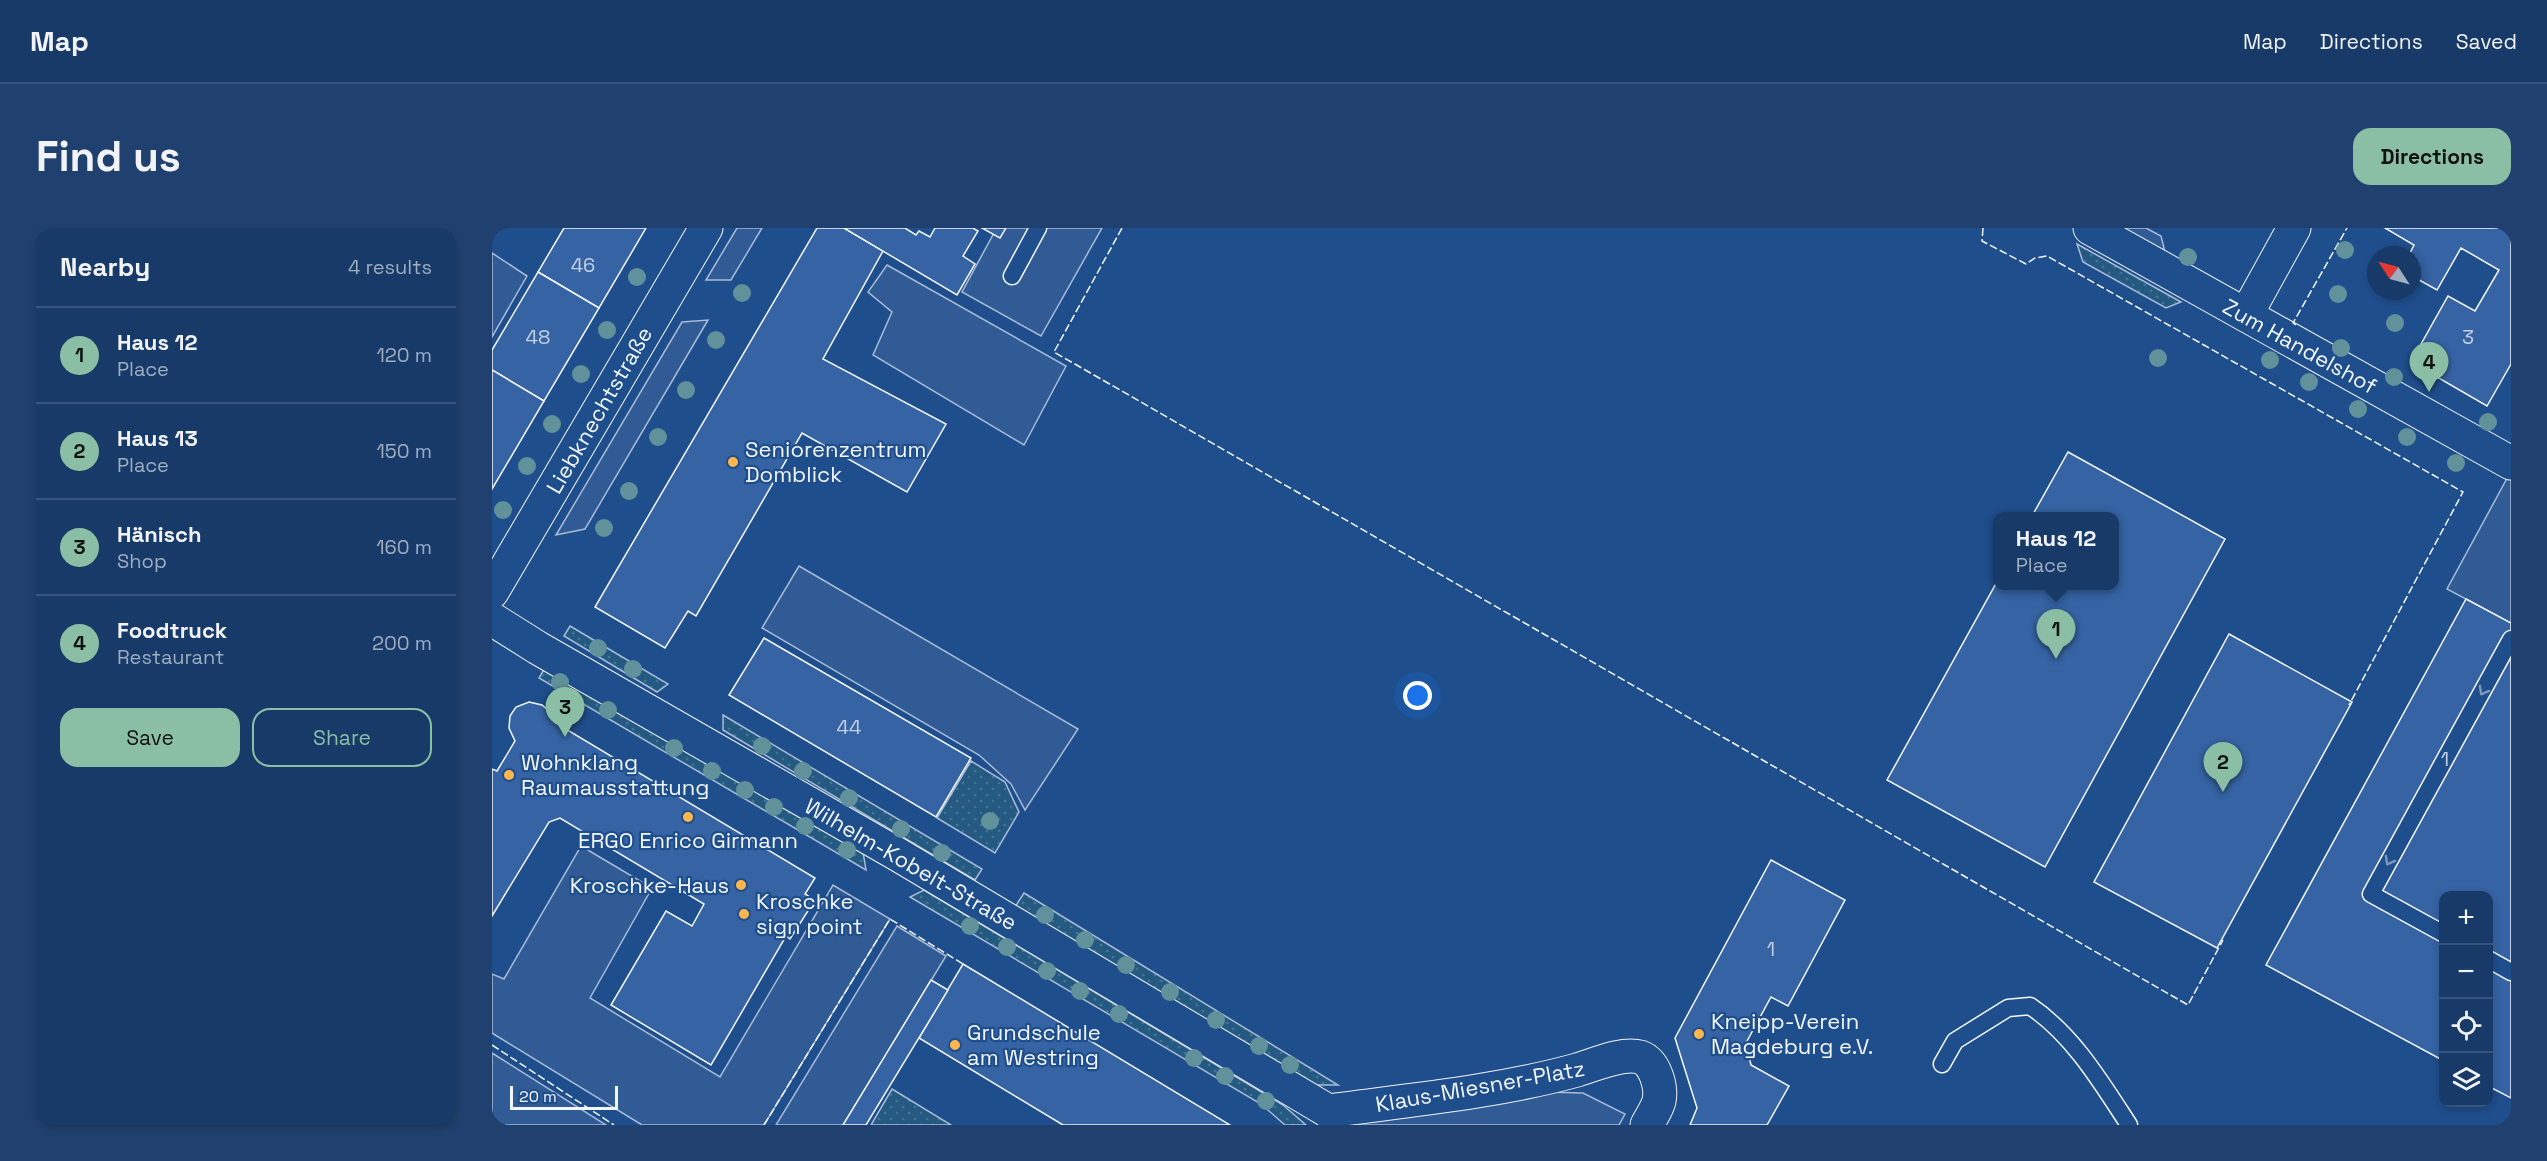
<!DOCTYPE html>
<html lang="en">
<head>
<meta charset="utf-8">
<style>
	:root { --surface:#173a69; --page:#20416f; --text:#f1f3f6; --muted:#9eadc0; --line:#36547d; --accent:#8abfa5 }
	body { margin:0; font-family:"Space Grotesk",sans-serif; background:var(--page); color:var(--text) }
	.controls { position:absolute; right:18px; bottom:18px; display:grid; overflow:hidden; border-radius:12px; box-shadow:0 3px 9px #0003 }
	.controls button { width:54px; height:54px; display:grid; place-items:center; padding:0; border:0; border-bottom:2px solid var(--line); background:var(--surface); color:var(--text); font:30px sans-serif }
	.compass { position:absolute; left:1875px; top:18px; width:54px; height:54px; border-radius:50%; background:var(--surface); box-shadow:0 3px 9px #0003; rotate:306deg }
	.scale { position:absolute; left:18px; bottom:15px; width:108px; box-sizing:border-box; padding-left:6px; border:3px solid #f2f6ff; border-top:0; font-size:16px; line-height:21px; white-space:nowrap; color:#f2f6ff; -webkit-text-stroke:4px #1f4e8c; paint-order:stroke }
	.you { position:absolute; left:926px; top:468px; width:21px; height:21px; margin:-15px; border:4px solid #fff; border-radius:50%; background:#1a73e8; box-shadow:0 0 0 9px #1a73e833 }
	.badge { display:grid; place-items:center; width:39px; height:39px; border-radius:50%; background:var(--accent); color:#111; font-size:20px; font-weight:700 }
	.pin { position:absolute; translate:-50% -50px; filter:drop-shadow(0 2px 3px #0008) }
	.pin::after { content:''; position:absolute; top:32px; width:21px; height:18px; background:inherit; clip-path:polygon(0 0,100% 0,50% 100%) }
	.popup { position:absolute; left:1501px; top:284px; width:126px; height:78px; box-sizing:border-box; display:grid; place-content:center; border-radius:12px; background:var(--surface); filter:drop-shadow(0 2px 4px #0005); font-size:20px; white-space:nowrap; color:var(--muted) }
	.popup b { font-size:22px; color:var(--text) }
	.popup::after { content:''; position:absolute; left:50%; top:100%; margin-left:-12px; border:12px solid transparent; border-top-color:var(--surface) }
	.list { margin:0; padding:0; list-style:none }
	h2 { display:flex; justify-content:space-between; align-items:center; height:78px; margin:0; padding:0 24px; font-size:26px }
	h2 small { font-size:20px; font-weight:400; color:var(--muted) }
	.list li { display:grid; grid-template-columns:39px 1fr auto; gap:18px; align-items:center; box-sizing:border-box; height:96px; padding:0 24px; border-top:2px solid var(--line) }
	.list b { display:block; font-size:22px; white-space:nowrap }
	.list p { margin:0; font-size:20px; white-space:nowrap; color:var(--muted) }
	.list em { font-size:20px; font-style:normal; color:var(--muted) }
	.actions { display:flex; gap:12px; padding:18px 24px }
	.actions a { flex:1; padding:14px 0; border:2px solid var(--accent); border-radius:18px; text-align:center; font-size:21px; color:var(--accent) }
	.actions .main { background:var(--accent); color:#111 }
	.icon { flex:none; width:33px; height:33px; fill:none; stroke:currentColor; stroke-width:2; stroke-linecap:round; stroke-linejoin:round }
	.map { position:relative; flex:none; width:2019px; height:897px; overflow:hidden; border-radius:18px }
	header { display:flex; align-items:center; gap:36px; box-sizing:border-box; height:84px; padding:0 30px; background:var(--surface); border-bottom:2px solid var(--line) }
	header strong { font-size:28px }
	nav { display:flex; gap:33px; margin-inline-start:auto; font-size:21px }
	.intro { display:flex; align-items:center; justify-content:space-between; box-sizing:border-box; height:144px; padding:0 36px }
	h1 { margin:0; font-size:42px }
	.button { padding:15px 27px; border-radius:18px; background:var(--accent); color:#111; font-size:21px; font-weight:700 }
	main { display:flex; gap:36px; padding:0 36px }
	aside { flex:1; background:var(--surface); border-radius:18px; box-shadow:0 3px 9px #0003 }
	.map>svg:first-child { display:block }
	.grass { fill:url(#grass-dots); stroke:#a8bbd7; stroke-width:1.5 }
	.parking { fill:#305b95; stroke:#a8bbd7; stroke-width:1.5 }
	.building { fill:#3563a3; stroke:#f2f6ff; stroke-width:1.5 }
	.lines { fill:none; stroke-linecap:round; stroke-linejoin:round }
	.lane-casing { stroke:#f2f6ff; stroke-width:19 }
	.street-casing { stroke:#f2f6ff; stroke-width:35 }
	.secondary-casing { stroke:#f2f6ff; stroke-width:35 }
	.lane { stroke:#1f4e8c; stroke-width:16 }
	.street { stroke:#1f4e8c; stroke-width:33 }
	.secondary { stroke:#1f4e8c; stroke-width:33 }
	.fence { stroke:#f2f6ff; stroke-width:1.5; stroke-dasharray:8 3; stroke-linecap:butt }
	.tree { fill:#61919a }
	.oneway { stroke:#7e9ac0 }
	.poi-dot { fill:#ffb74d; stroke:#1f4e8c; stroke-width:2 }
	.labels { text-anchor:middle; stroke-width:4.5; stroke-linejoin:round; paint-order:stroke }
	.number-label { font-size:20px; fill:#c3d1e8 }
	.street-label { font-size:22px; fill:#f2f6ff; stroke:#1f4e8c }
	.poi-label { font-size:22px; fill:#f2f6ff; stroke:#1f4e8c; text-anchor:start }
</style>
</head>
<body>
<header>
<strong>Map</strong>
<nav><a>Map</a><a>Directions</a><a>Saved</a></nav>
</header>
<div class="intro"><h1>Find us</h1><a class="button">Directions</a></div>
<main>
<aside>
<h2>Nearby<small>4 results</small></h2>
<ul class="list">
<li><span class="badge">1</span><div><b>Haus 12</b><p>Place</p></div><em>120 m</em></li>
<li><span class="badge">2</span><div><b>Haus 13</b><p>Place</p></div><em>150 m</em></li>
<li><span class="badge">3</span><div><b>Hänisch</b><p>Shop</p></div><em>160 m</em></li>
<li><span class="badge">4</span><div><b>Foodtruck</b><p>Restaurant</p></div><em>200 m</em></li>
</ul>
<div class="actions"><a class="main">Save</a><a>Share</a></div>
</aside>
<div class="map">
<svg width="2019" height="897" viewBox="0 0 2019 897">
	<defs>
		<pattern id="grass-dots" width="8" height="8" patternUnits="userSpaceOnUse" patternTransform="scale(1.5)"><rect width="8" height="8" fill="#245a82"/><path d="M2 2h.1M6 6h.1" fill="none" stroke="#447295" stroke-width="1.8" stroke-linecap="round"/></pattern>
	</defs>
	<rect width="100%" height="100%" fill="#1f4e8c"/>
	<g class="grass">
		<path d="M 1585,16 L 1689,74 L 1674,80 L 1591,34 Z"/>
		<path d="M 78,398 L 176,456 L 165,464 L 72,408 Z"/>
		<path d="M 54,438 L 371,624 L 374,642 L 47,450 Z"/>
		<path d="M 231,487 L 490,641 L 483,652 L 231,502 Z"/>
		<path d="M 479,533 L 513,554 L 527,584 L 503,625 L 445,590 Z"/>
		<path d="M 432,662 L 791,877 L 814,897 L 793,897 L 769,876 L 418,669 Z"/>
		<path d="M 532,665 L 846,857 L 824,857 L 523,679 Z"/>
		<path d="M 400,861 L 459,897 L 379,897 Z"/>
	</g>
	<g class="parking">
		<path d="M 245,0 L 270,0 L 239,52 L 214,52 Z"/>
		<path d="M 499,0 L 610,0 L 549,108 L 470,64 L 503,3 Z"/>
		<path d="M 1629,0 L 1654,0 L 1669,8 L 1673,24 Z"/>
		<path d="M 0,25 L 35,48 L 0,109 Z"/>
		<path d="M 395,37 L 574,138 L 532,217 L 381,127 L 400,84 L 376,64 Z"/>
		<path d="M 216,92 L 93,301 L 64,307 L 190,94 Z"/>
		<path d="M 2019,243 L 2019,395 L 1955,361 Z"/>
		<path d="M 307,338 L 586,501 L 533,582 L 519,556 L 487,527 L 270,400 Z"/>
		<path d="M 89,618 L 160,660 L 98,770 L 228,849 L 341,657 L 398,691 L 272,897 L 150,897 L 0,805 L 0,746 L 12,751 Z"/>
		<path d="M 405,698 L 454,728 L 351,897 L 284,897 Z"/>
		<path d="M 0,825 L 114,897 L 0,897 Z"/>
		<path d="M 1052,864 L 1091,865 L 1133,886 L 1127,897 L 854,897 Z"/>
	</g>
	<g class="building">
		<path d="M 72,0 L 154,0 L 107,80 L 46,44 Z"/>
		<path d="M 325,0 L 352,0 L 391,23 L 331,131 L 454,196 L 415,264 L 310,205 L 204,388 L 196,383 L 173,420 L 103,379 Z"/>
		<path d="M 352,0 L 413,0 L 424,7 L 427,3 L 438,9 L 443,0 L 481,0 L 486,3 L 471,28 L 483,36 L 465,67 Z"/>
		<path d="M 490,0 L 514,0 L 508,10 Z"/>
		<path d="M 1893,0 L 2019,0 L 2019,136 L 1995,178 L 1919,134 L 1956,68 L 1983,83 L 2007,42 L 1969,20 L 1945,62 L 1920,48 L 1920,27 L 1917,27 L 1922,17 Z"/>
		<path d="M 46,44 L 107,80 L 52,173 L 0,142 L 0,122 Z"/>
		<path d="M 0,142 L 52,173 L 0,261 Z"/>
		<path d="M 1576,224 L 1733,311 L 1553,639 L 1395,552 L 1506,352 L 1506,358 L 1622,358 L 1622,288 L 1540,288 Z"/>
		<path d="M 1974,371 L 2019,395 L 2019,870 L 1996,858 L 1996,668 L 1952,668 L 1952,833 L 1774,737 Z"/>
		<path d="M 1737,406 L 1860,474 L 1725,720 L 1602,654 Z"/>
		<path d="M 272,410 L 479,530 L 444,589 L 237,467 Z"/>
		<path d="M 37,474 L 50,477 L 57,483 L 62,494 L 323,650 L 313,666 L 323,672 L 298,711 L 294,708 L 219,837 L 119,777 L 174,683 L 200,698 L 212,676 L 68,590 L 57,594 L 0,688 L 0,541 L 5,543 L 23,513 L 17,500 L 18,488 L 24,479 Z"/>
		<path d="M 1279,632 L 1353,672 L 1296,778 L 1279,769 L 1254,815 L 1259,837 L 1297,858 L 1275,897 L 1198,897 L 1205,880 L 1183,810 Z"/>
		<path d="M 471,736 L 738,897 L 571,897 L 427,810 Z"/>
		<path d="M 439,752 L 456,762 L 374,897 L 351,897 Z"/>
	</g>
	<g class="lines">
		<defs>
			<g id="lane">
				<path d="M 520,48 L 546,0"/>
				<path d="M 1952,706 L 1879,666 L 2019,411"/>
				<path d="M 1996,731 L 2019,744"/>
				<path d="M 1450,836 L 1463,813 L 1516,780 L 1538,778 C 1581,807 1609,854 1637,897"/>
			</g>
			<g id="street">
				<path d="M 1598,0 L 2019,235"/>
				<path d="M 1754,87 L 1802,0"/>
				<path d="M 0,391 L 46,420 L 405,626 L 836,883"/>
				<path d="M 836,883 C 919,872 1005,864 1085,842 C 1102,837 1130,824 1148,829 C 1163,834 1170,859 1167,873 C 1165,881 1159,889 1155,897"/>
			</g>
			<path id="secondary" d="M 0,364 L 214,0"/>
		</defs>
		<use href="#lane" class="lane-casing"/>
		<use href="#street" class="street-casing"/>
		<use href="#secondary" class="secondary-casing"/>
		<use href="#lane" class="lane"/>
		<use href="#street" class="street"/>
		<use href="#secondary" class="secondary"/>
		<g class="fence">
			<path d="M 630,0 L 562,124 L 1696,777 L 1731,712"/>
			<path d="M 1491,0 L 1490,13 L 1534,36 L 1543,30 L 1555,28 L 1971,264 L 1857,477"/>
			<path d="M 1804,97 L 1801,95 L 1855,0"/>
			<path d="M 0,817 L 122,897"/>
			<path d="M 272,897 L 398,691 L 471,736"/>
		</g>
	</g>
	<g class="tree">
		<circle cx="1853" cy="22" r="9"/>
		<circle cx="1696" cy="29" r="9"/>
		<circle cx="145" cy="49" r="9"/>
		<circle cx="250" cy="65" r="9"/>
		<circle cx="1846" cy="66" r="9"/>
		<circle cx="1903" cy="95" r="9"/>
		<circle cx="115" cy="102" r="9"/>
		<circle cx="224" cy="112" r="9"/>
		<circle cx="1849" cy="120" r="9"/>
		<circle cx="1666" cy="130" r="9"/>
		<circle cx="1778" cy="132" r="9"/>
		<circle cx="89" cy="146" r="9"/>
		<circle cx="1902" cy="149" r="9"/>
		<circle cx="1817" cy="154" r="9"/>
		<circle cx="194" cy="162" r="9"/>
		<circle cx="1866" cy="181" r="9"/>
		<circle cx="1996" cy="194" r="9"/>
		<circle cx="60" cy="196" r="9"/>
		<circle cx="166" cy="209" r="9"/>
		<circle cx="1915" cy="209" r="9"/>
		<circle cx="1964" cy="235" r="9"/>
		<circle cx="35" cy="238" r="9"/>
		<circle cx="137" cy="263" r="9"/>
		<circle cx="11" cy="282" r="9"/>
		<circle cx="112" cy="300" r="9"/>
		<circle cx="106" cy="420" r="9"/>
		<circle cx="141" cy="441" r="9"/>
		<circle cx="68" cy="454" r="9"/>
		<circle cx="116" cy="482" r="9"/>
		<circle cx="270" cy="518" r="9"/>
		<circle cx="182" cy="520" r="9"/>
		<circle cx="220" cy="543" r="9"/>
		<circle cx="311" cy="543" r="9"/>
		<circle cx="253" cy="562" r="9"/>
		<circle cx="357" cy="570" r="9"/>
		<circle cx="282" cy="579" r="9"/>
		<circle cx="498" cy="593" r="9"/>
		<circle cx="313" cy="598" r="9"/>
		<circle cx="409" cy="601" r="9"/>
		<circle cx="355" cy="622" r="9"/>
		<circle cx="450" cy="625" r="9"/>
		<circle cx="553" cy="687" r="9"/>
		<circle cx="478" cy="698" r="9"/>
		<circle cx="593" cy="712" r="9"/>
		<circle cx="515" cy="719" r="9"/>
		<circle cx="634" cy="737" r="9"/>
		<circle cx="555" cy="743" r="9"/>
		<circle cx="588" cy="763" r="9"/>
		<circle cx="678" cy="764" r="9"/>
		<circle cx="627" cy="786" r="9"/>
		<circle cx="724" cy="792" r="9"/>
		<circle cx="767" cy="818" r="9"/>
		<circle cx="702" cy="830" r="9"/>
		<circle cx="798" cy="837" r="9"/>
		<circle cx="733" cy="848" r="9"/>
		<circle cx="774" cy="873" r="9"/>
	</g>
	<defs><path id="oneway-chevron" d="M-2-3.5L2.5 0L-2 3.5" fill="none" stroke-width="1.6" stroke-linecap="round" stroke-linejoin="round" transform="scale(1.5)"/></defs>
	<g class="oneway">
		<use href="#oneway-chevron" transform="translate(1991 463) rotate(119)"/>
		<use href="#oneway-chevron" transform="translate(1897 633) rotate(119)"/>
	</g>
	<g class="poi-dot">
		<circle cx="241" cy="234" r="6"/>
		<circle cx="17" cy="547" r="6"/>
		<circle cx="196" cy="589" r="6"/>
		<circle cx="249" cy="657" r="6"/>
		<circle cx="252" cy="686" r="6"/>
		<circle cx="1207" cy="806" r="6"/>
		<circle cx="463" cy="817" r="6"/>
	</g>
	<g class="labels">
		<g class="number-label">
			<text x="91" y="44">46</text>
			<text x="46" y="116">48</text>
			<text x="1976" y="116">3</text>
			<text x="357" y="506">44</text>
			<text x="1953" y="538">1</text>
			<text x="1279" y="728">1</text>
		</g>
		<g class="street-label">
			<text transform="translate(1808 118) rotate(29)" y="8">Zum Handelshof</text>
			<text transform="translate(107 182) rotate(-60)" y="8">Liebknechtstraße</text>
			<text transform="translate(419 636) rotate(30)" y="8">Wilhelm-Kobelt-Straße</text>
			<text transform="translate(988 858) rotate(-10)" y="8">Klaus-Miesner-Platz</text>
		</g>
		<g class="poi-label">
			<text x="253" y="229">Seniorenzentrum<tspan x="253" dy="25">Domblick</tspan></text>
			<text x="29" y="542">Wohnklang<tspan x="29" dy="25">Raumausstattung</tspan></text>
			<text x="196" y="620" text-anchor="middle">ERGO Enrico Girmann</text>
			<text x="237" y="665" text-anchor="end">Kroschke-Haus</text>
			<text x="264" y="681">Kroschke<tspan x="264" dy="25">sign point</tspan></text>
			<text x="1219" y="801">Kneipp-Verein<tspan x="1219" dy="25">Magdeburg e.V.</tspan></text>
			<text x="475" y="812">Grundschule<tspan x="475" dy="25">am Westring</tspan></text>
		</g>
	</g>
</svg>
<div class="controls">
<button>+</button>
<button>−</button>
<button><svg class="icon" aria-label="locate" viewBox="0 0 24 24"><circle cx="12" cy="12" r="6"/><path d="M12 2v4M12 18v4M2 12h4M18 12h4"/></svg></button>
<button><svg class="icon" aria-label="layers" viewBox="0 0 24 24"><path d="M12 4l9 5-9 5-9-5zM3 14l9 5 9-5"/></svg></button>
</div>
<svg class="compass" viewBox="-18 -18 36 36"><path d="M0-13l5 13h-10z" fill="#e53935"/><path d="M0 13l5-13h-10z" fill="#9eadc0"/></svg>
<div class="scale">20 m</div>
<div class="you"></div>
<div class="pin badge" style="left:1564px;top:431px">1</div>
<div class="popup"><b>Haus 12</b>Place</div>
<div class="pin badge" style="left:1731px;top:564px">2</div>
<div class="pin badge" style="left:73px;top:509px">3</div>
<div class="pin badge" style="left:1937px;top:164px">4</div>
</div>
</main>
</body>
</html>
